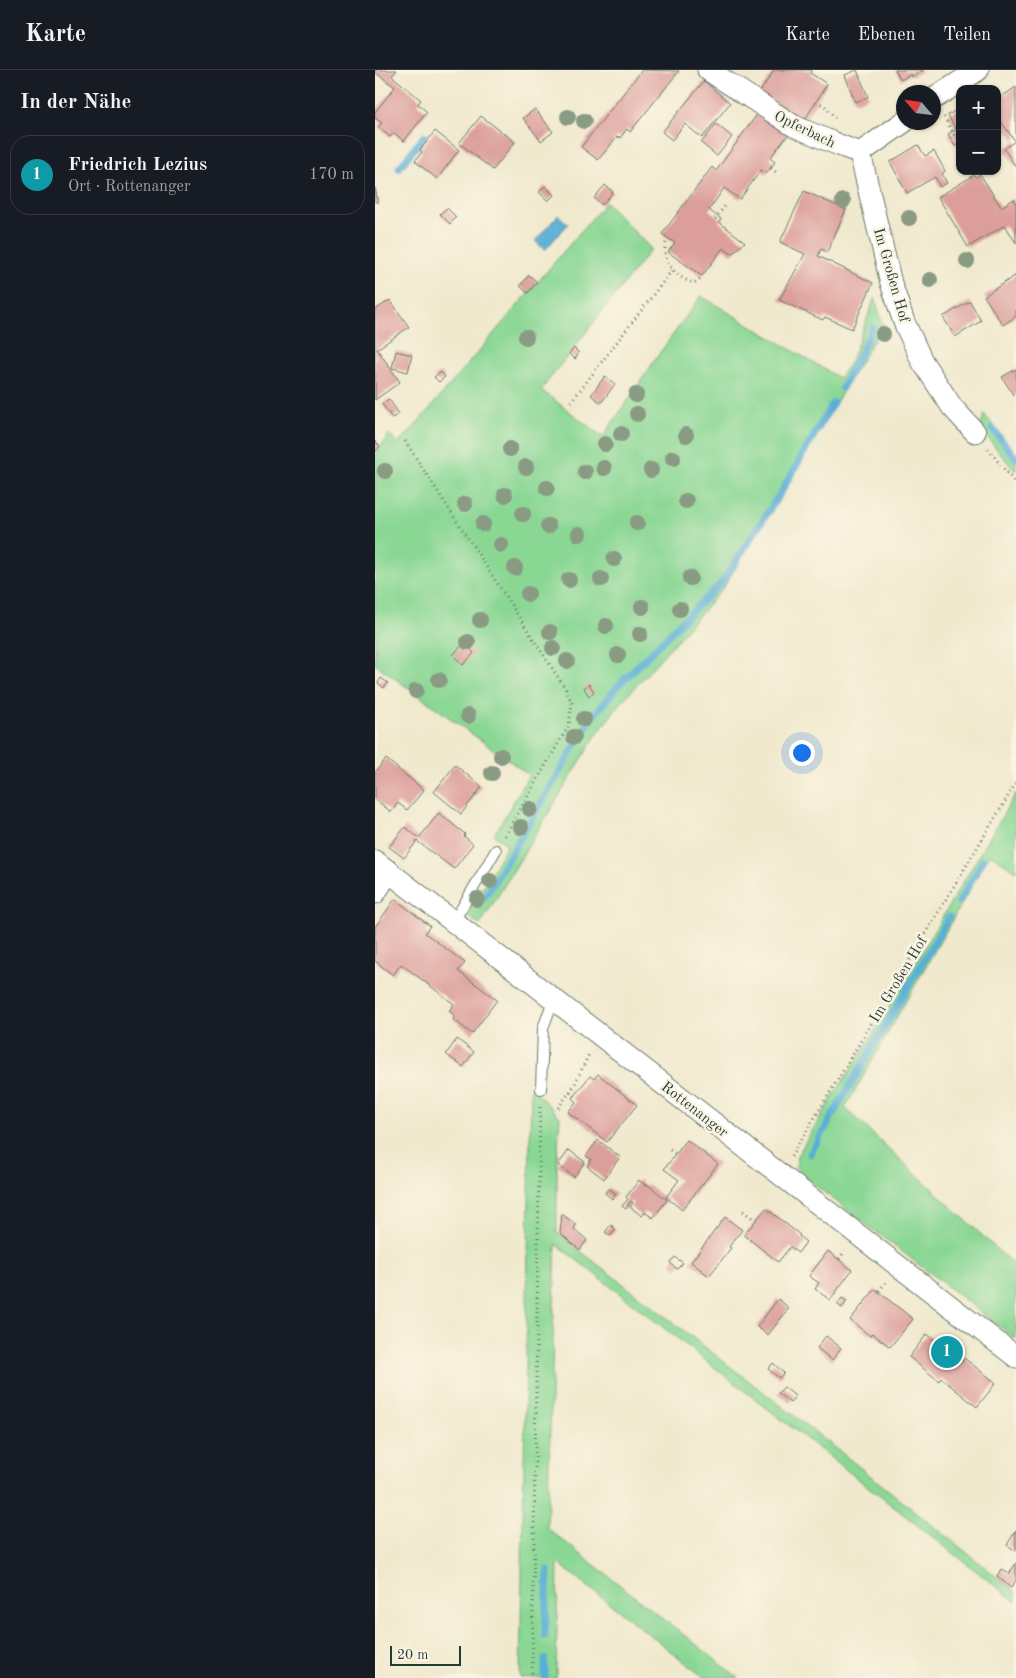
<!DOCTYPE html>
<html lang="de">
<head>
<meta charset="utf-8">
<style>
	:root { --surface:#171b24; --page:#242831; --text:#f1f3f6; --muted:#9ea1a6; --line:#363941; --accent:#1f6fb2 }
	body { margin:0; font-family:"Old Standard TT",serif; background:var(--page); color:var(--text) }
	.controls { position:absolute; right:15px; top:15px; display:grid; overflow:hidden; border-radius:10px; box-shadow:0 1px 4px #0004 }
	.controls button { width:45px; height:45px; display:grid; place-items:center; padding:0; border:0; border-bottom:1px solid var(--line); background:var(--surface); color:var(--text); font:25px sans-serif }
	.compass { position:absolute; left:521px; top:15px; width:45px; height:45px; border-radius:50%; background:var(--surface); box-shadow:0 1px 4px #0004; rotate:298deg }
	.scale { position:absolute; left:15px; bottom:12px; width:71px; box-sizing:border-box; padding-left:5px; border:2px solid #1f3d34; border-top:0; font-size:14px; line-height:18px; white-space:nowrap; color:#1f3d34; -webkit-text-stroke:4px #fcf5e5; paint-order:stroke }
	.you { position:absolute; left:426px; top:682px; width:18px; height:18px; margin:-12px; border:4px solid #fff; border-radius:50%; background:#1a73e8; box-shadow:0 0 0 8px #1a73e833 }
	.badge { display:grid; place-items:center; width:32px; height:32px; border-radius:50%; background:var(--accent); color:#fff; font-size:16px; font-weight:700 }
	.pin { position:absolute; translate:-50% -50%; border:2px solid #fff; box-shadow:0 1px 5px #0006 }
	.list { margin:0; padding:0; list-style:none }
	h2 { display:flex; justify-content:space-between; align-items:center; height:65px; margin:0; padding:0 20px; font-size:21px }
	h2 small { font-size:16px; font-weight:400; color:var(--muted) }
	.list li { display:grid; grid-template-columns:32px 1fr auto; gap:15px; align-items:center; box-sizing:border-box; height:80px; margin:0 10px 10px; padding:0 10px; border:1px solid var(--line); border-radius:20px }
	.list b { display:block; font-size:19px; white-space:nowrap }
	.list p { margin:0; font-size:16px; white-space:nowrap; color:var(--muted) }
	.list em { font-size:16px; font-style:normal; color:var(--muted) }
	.map { position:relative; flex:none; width:641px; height:1608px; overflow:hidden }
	header { display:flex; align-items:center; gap:30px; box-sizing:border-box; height:70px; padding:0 25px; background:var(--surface); border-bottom:1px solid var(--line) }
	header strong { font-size:24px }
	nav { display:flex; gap:28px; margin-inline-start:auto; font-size:18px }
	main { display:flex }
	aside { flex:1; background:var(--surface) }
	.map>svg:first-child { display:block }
	.green { fill:#8ad794; stroke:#548a64 }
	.water { fill:#58aed5; stroke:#3c7684 }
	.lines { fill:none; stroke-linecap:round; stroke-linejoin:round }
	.stream { stroke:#58aed5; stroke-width:7 }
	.building { fill:#dc9e9b }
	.service-casing { stroke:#68796a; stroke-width:12 }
	.minor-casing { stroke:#68796a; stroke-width:23 }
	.path { stroke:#68796a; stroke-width:3; stroke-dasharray:1 4; stroke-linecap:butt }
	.service { stroke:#fff; stroke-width:10 }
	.minor { stroke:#fff; stroke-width:21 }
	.tree { fill:#899b83 }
	.labels { text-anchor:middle; stroke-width:5; stroke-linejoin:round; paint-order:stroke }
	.street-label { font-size:15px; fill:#1f3d34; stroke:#fcf5e5 }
</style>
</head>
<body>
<header>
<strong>Karte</strong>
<nav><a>Karte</a><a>Ebenen</a><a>Teilen</a></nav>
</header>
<main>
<aside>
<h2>In der Nähe<small></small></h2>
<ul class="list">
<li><span class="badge" style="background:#0f9aa8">1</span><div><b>Friedrich Lezius</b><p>Ort · Rottenanger</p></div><em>170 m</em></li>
</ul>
</aside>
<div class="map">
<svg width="641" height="1608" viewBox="0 0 641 1608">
	<rect width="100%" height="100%" fill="#fcf5e5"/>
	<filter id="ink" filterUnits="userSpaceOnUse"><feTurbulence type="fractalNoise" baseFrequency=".02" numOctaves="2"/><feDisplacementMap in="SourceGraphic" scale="10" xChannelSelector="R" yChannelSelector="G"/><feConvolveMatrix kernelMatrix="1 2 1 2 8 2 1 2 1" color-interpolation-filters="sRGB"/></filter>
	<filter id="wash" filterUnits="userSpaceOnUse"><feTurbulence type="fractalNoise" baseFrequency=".0096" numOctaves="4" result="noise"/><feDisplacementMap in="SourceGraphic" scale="20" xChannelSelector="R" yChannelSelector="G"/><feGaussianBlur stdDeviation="1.12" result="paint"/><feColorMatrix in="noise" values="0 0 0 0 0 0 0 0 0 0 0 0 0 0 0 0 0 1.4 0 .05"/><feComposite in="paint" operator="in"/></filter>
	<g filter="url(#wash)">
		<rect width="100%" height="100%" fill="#f0e9cd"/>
		<g class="green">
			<path d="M 231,132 L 276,179 L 166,320 L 228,367 L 284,284 L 326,226 L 464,308 L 475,293 L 500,228 L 508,255 L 349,517 L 245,634 L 222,664 L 105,855 L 92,846 L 132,775 L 119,765 L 154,705 L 0,594 L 0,386 L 14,364 L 24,373 L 39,357 Z"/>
			<path d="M 609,344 L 641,384 L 641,402 L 605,359 Z"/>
			<path d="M 641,723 L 641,801 L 615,784 L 470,1038 L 641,1197 L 641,1269 L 428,1106 L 421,1098 L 422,1086 L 459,1025 L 488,981 Z"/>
			<path d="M 156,1017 L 185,1047 L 182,1089 L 182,1163 L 453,1372 L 641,1522 L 641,1532 L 181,1174 L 172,1458 L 364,1608 L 330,1608 L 183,1493 L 181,1608 L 145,1608 Z"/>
		</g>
		<path class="water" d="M 183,145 L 193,154 L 170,180 L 160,171 Z"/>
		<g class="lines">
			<g class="stream">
				<path d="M 24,98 L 49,66"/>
				<path d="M 467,318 L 498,258"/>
				<path d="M 617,358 L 641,388"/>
				<path d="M 110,827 L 216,649 L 244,615 L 304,554 L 348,511 L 406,422 L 458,333"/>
				<path d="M 584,832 L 608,790"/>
				<path d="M 435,1084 L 574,847"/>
				<path d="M 170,1566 L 173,1500"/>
				<path d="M 170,1608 L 170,1589"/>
			</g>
		</g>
		<g id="blocks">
			<g class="building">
				<path d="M 0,0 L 22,0 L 17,6 L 46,30 L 43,34 L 52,42 L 29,71 L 19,63 L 15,67 L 3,57 L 7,53 L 0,48 L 0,42 L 20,17 L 0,2 Z"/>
				<path d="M 267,0 L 304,1 L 255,62 L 252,59 L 245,68 L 243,66 L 223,90 L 206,77 Z"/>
				<path d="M 399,0 L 437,0 L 435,3 L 452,14 L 429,51 L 384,23 Z"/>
				<path d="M 482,0 L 493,27 L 480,32 L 470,5 Z"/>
				<path d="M 520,0 L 549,0 L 537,7 L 536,4 L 526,10 Z"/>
				<path d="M 329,11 L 355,33 L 327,68 L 310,54 L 297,70 L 287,62 Z"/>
				<path d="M 641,17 L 641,97 L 629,79 L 640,71 L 622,46 L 622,30 Z"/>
				<path d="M 585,38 L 585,73 L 580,76 L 573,64 L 581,60 L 573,45 Z"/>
				<path d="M 160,39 L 178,62 L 166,71 L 148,48 Z"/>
				<path d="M 383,43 L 413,65 L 395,88 L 400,92 L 391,104 L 386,100 L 365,129 L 349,118 L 334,140 L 346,149 L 344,152 L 370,172 L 357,184 L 348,178 L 327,206 L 293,182 L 300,173 L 287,164 L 337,97 L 341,101 Z"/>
				<path d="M 106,46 L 140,72 L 118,100 L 84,73 Z"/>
				<path d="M 341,54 L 357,67 L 342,86 L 326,73 Z"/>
				<path d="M 60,61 L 84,80 L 62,109 L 40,91 L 47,82 L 45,80 Z"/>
				<path d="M 543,75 L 550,86 L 559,81 L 570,101 L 567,104 L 572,113 L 565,117 L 560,107 L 532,123 L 515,92 Z"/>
				<path d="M 605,104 L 626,137 L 639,129 L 641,133 L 641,173 L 630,155 L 593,177 L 563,127 L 599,105 L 601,107 Z"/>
				<path d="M 230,115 L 238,122 L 227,135 L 219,128 Z"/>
				<path d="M 170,116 L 179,125 L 173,131 L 164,122 Z"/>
				<path d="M 0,118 L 3,132 L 0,132 Z"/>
				<path d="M 429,121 L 471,140 L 452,182 L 446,179 L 443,186 L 498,213 L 477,259 L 450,247 L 448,250 L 404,230 L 430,184 L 405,172 Z"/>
				<path d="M 72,138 L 81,147 L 75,154 L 65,144 Z"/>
				<path d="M 154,205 L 162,212 L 153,223 L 145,216 Z"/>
				<path d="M 641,205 L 641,246 L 628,255 L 609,226 Z"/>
				<path d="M 15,230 L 34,257 L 2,279 L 25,312 L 0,330 L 0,240 Z"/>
				<path d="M 595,231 L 606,251 L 580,267 L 568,247 Z"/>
				<path d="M 199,278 L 204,283 L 200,289 L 194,284 Z"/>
				<path d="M 21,281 L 37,285 L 33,302 L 17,298 Z"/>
				<path d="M 641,299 L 641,324 L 639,326 L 627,307 Z"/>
				<path d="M 66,302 L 70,307 L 64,312 L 59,307 Z"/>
				<path d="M 230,306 L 240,314 L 226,333 L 216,325 Z"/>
				<path d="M 14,329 L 24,344 L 17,348 L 7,334 Z"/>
				<path d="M 0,371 L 5,376 L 0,382 Z"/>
				<path d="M 89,573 L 99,583 L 88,595 L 78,585 Z"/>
				<path d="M 6,608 L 13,613 L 9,618 L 3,613 Z"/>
				<path d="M 214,614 L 219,622 L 214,626 L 209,618 Z"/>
				<path d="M 11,689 L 49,720 L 32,740 L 23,733 L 16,742 L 0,729 L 0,702 Z"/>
				<path d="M 80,695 L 107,717 L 86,744 L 59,722 Z"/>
				<path d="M 64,743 L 90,764 L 89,766 L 98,774 L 79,799 L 42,771 L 29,788 L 14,777 L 30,757 L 44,768 Z"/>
				<path d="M 20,829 L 55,856 L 50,863 L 90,893 L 83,901 L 122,930 L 97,964 L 78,949 L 80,946 L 74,941 L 79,934 L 66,924 L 26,894 L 18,905 L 0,891 L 0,857 Z"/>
				<path d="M 82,969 L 99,982 L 88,997 L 71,984 Z"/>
				<path d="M 223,1004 L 262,1035 L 232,1072 L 193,1042 L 201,1032 L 197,1028 L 215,1006 L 219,1009 Z"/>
				<path d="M 223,1070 L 245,1087 L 229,1109 L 212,1096 L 216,1089 L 211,1086 Z"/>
				<path d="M 312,1070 L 343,1094 L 307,1140 L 291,1127 L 304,1110 L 289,1099 Z"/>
				<path d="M 194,1080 L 210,1092 L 199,1107 L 183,1095 Z"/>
				<path d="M 264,1110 L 271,1116 L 272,1114 L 292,1130 L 278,1148 L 270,1142 L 267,1146 L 255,1137 L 258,1133 L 256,1131 L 251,1139 L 247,1136 L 253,1129 L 251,1127 Z"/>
				<path d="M 234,1118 L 241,1124 L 237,1129 L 230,1123 Z"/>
				<path d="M 391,1138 L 425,1165 L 424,1166 L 431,1172 L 423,1183 L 415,1177 L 403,1192 L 369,1165 Z"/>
				<path d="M 187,1144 L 201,1155 L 199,1159 L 212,1170 L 205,1180 L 185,1163 Z"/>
				<path d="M 350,1147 L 367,1160 L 354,1177 L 356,1178 L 334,1206 L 316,1192 Z"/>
				<path d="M 236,1155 L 241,1160 L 235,1166 L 230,1162 Z"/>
				<path d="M 453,1181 L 477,1200 L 455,1230 L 440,1219 L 444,1213 L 434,1206 Z"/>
				<path d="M 300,1187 L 308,1193 L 302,1199 L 295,1193 Z"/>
				<path d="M 500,1219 L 538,1249 L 515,1277 L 497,1263 L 495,1266 L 475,1250 Z"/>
				<path d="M 467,1228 L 472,1231 L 467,1238 L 462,1234 Z"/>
				<path d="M 403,1229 L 414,1238 L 393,1265 L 382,1257 Z"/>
				<path d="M 552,1264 L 587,1292 L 589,1288 L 621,1313 L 602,1337 L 566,1308 L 564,1311 L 534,1287 Z"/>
				<path d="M 451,1266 L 466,1278 L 457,1290 L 442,1278 Z"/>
				<path d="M 398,1293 L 409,1303 L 404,1308 L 393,1299 Z"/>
				<path d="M 409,1317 L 420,1326 L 415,1333 L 403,1323 Z"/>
				<path d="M 641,1460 L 641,1481 L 632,1475 Z"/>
				<path d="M 641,1493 L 641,1510 L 636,1518 L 622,1506 L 626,1499 L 634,1504 Z"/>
			</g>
		</g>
	</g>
	<g filter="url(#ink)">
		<use href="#blocks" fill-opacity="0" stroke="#68796a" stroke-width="1"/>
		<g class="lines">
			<defs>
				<g id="service">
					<path d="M 79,851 L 121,780"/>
					<path d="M 166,1019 L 168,958 L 179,928"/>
				</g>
				<g id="minor">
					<path d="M 333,0 L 419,56 L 464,75 L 485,83 L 529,52"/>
					<path d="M 558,29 L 603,0"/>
					<path d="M 485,83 L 516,213 L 529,252 L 547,291 L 577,337 L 600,362"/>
					<path d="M 0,791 L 641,1287"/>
					<path d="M 0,823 L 14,801"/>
				</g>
			</defs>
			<use href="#service" class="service-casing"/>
			<use href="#minor" class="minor-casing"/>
			<g class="path">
				<path d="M 441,32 L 449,35 L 460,48"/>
				<path d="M 569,47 L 581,68 L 584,66"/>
				<path d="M 396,98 L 401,102"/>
				<path d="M 340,149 L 350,136"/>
				<path d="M 291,173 C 286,191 302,209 319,213 L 328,207"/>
				<path d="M 196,332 L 298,199"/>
				<path d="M 30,371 L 190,618 L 197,633 L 194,655 L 129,767"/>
				<path d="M 613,379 L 641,414"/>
				<path d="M 195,1022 L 199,1026"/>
				<path d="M 183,1038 L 199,1016 L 214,984"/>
				<path d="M 295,1080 L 301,1084"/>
				<path d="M 416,1087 L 641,713"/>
				<path d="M 368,1141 L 380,1150"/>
				<path d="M 464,1189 L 470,1181"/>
				<path d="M 504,1221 L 511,1212"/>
				<path d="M 157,1608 L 165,1034"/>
			</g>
			<use href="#service" class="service"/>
			<use href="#minor" class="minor"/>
		</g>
		<g class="tree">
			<circle cx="193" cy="47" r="8"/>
			<circle cx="209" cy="51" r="8"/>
			<circle cx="468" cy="131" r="8"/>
			<circle cx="534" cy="148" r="8"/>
			<circle cx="592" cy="191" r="8"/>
			<circle cx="555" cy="210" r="8"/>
			<circle cx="508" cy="264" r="8"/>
			<circle cx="151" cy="267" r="8"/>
			<circle cx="261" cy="325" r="8"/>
			<circle cx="262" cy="344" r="8"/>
			<circle cx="246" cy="364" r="8"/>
			<circle cx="311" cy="365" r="8"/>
			<circle cx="230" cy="374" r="8"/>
			<circle cx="135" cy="379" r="8"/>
			<circle cx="298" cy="388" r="8"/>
			<circle cx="151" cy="397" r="8"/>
			<circle cx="229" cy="398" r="8"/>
			<circle cx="276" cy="400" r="8"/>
			<circle cx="10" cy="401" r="8"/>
			<circle cx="210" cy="402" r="8"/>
			<circle cx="172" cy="418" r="8"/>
			<circle cx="130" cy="425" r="8"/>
			<circle cx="311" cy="431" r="8"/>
			<circle cx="90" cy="434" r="8"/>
			<circle cx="148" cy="444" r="8"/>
			<circle cx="262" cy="453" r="8"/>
			<circle cx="108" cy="454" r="8"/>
			<circle cx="173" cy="456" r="8"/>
			<circle cx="204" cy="464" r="8"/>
			<circle cx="126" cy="475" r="8"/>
			<circle cx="239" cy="489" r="8"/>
			<circle cx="140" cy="498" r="8"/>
			<circle cx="315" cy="508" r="8"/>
			<circle cx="226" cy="509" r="8"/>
			<circle cx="194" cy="510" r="8"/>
			<circle cx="153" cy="524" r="8"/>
			<circle cx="267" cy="537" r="8"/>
			<circle cx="305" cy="539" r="8"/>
			<circle cx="105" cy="550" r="8"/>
			<circle cx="231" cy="556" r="8"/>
			<circle cx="175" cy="562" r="8"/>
			<circle cx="265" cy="564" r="8"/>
			<circle cx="93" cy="572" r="8"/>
			<circle cx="178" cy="578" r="8"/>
			<circle cx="243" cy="585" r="8"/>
			<circle cx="192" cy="591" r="8"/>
			<circle cx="64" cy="610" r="8"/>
			<circle cx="41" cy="621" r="8"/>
			<circle cx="93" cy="646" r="8"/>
			<circle cx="209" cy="649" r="8"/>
			<circle cx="199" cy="667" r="8"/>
			<circle cx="126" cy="686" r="8"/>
			<circle cx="117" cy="703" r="8"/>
			<circle cx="155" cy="739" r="8"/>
			<circle cx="146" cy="757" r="8"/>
			<circle cx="115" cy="811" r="8"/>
			<circle cx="102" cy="829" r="8"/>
		</g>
	</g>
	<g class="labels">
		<g class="street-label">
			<text transform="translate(430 59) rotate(26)" y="5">Opferbach</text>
			<text transform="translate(517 205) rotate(74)" y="5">Im Großen Hof</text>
			<text transform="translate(523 909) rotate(-59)" y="5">Im Großen Hof</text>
			<text transform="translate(320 1039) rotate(38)" y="5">Rottenanger</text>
		</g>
	</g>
</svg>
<div class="controls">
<button>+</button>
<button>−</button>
</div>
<svg class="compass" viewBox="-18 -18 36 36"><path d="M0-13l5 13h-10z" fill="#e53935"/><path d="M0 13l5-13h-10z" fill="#9ea1a6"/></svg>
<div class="scale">20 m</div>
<div class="you"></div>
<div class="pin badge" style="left:572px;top:1282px;background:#0f9aa8">1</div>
</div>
</main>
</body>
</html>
